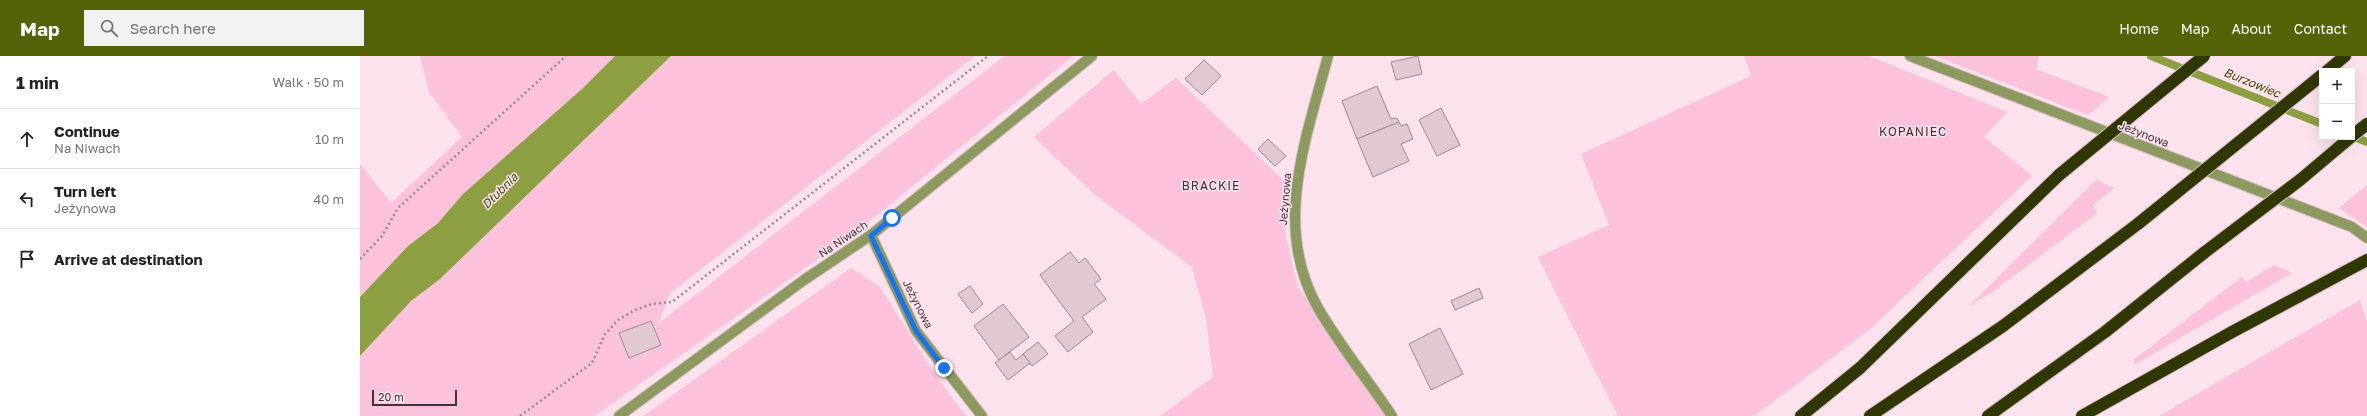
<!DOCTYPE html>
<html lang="en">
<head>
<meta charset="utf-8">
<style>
	:root { --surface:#fff; --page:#f2f2f2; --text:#222; --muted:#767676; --line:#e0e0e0; --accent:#556308 }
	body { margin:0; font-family:"Golos Text",sans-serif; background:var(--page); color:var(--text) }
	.controls { position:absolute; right:12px; top:12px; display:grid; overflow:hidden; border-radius:0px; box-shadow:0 4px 16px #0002 }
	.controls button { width:36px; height:36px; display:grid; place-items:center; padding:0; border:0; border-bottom:1px solid var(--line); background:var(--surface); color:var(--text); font:20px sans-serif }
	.scale { position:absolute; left:12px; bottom:10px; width:85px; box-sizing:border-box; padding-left:4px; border:2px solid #3e3438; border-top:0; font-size:11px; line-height:14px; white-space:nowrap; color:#3e3438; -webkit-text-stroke:3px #fce2ed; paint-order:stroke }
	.stop { position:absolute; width:12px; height:12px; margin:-9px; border:3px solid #1a73e8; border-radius:50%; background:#fff }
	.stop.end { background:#1a73e8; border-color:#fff; box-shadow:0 1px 4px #0008 }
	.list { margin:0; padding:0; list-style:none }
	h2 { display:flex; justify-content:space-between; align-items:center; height:52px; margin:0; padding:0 16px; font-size:17px }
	h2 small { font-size:13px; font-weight:400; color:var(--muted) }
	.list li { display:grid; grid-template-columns:26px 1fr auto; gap:12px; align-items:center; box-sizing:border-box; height:60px; padding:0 16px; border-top:1px solid var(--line) }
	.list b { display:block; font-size:15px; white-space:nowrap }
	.list p { margin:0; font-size:13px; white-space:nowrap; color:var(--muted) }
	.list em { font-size:13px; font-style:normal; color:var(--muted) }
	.icon { flex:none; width:22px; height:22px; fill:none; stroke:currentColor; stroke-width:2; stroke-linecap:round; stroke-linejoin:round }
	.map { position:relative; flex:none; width:2007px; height:360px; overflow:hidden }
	header { display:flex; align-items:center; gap:24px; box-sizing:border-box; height:56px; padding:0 20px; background:var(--accent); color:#fff }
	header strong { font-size:19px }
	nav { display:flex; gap:22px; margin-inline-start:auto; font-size:14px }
	.search { width:280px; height:36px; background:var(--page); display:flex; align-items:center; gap:10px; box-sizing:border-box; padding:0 14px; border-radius:0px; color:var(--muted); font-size:15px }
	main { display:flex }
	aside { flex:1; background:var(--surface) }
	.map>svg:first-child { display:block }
	.green { fill:#fcc1db }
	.water { fill:#8c9f42 }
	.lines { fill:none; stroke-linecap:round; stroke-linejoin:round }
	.stream { stroke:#8c9f42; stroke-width:8 }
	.building { fill:#e1c8d2; stroke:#a08993 }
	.minor-casing { stroke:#d6bfc9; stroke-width:12 }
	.highway-casing { stroke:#d6bfc9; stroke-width:14 }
	.path { stroke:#9b8991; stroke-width:2.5; stroke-dasharray:2 3; stroke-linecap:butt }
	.minor { stroke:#8c9a60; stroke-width:10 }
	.highway { stroke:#2f3804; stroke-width:12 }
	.highway-bridge-casing { stroke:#d6bfc9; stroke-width:14; stroke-linecap:butt }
	.highway-bridge { stroke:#2f3804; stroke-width:12 }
	.route { stroke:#1a73e8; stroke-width:5 }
	.labels { text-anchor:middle; stroke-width:3; stroke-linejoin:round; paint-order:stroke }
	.street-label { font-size:11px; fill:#3e3438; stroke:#fce2ed }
	.water-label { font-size:12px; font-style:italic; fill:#424d06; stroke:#fce2ed }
	.neighbourhood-label { font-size:12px; letter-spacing:1px; fill:#3e3438; stroke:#fce2ed }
</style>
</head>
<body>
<header>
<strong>Map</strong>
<div class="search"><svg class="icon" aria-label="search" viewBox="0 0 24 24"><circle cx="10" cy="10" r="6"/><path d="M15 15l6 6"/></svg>Search here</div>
<nav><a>Home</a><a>Map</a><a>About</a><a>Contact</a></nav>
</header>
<main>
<aside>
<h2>1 min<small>Walk · 50 m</small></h2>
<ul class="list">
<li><svg class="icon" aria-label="ahead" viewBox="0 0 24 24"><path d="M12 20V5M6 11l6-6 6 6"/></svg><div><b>Continue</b><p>Na Niwach</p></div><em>10 m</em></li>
<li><svg class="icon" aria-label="left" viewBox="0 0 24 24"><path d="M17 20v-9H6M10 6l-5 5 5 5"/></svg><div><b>Turn left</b><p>Jeżynowa</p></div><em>40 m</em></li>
<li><svg class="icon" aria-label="arrive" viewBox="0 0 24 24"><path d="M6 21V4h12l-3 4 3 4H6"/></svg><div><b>Arrive at destination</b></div></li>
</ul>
</aside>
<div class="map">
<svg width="2007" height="360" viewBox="0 0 2007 360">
	<rect width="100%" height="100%" fill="#fce2ed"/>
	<g class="green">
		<path d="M 60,0 L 255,0 L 223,32 L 103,138 L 78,167 L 48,190 L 0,241 L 0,108 L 31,147 L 102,81 L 69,36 Z"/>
		<path d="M 311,0 L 615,0 L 310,237 L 299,267 L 645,0 L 713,0 L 492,179 L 234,360 L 0,360 L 0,300 L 51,245 L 80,223 Z"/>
		<path d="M 1384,0 L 1509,0 L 1647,56 L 1624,81 L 1672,120 L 1510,273 L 1394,360 L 1258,360 L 1178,201 L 1249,169 L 1221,98 L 1391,20 Z"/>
		<path d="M 1575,0 L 1679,0 L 1676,13 L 1749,41 L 1728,59 Z"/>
		<path d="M 754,14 L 781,48 L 816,22 L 923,124 L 925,178 L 938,231 L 1025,360 L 800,360 L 853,321 L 846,262 L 832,211 L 734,138 L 674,81 Z"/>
		<path d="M 1736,124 L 1754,132 L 1733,149 L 1737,157 L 1632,236 L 1609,250 Z"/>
		<path d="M 2007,129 L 2007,171 L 1979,152 Z"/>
		<path d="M 1914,209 L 1932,217 L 1775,308 L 1773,304 L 1882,221 L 1886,226 Z"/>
		<path d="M 491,212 L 520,231 L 577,322 L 606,360 L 283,360 Z"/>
		<path d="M 2000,244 L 2007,268 L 2007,360 L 1799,360 Z"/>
	</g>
	<path class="water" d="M 255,0 L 311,0 L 80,223 L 51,245 L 0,300 L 0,241 L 48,190 L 78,167 L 103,138 L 223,32 Z"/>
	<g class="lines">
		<g class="stream">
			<path d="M 1791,0 L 1962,68"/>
			<path d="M 1992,80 L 2007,86"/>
		</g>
	</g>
	<g class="building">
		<path d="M 1058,0 L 1062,18 L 1036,24 L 1031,6 Z"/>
		<path d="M 844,4 L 861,20 L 842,39 L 825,23 Z"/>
		<path d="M 1017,30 L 1031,63 L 1037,62 L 1039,66 L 997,83 L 982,45 Z"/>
		<path d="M 1081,52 L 1100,89 L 1077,100 L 1059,64 Z"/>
		<path d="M 1039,66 L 1041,70 L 1047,68 L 1053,83 L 1041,88 L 1049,105 L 1013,121 L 997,83 Z"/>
		<path d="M 908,83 L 926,100 L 915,110 L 898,93 Z"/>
		<path d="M 710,196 L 719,207 L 725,202 L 741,223 L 734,228 L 746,243 L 722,261 L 733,276 L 708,296 L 695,280 L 714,265 L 680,219 Z"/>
		<path d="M 610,230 L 623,248 L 612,257 L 598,238 Z"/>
		<path d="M 1119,232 L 1123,242 L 1095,254 L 1091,245 Z"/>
		<path d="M 643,248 L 669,281 L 639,304 L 614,270 Z"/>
		<path d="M 291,265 L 301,289 L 269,302 L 259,277 Z"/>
		<path d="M 1080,272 L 1103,318 L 1071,334 L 1049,288 Z"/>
		<path d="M 678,286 L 688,298 L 672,310 L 663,298 Z"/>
		<path d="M 650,296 L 656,304 L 663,298 L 670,307 L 648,324 L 635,307 Z"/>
	</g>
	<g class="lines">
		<defs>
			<g id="minor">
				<path d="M 968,0 C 946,83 912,171 958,252 C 980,290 1008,324 1032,360"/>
				<path d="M 1550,0 L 1992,171 L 2007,182"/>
				<path d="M 511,179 L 556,275 L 622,360"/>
				<path d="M 259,360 L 444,224 L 511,179 L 732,0"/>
			</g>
			<g id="highway">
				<path d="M 1967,15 L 1985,0"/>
				<path d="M 1992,80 L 2007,68"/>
				<path d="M 1441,360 L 1500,312 L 1699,119"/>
				<path d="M 1510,360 L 1643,270 L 1779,167"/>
				<path d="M 1628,360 L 1745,276 L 1845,196"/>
				<path d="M 1722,360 L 1872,276 L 2007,204"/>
			</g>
		</defs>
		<use href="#minor" class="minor-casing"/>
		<use href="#highway" class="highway-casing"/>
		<g class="path">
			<path d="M 0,203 L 22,180 L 38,152 L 206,0"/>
			<path d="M 160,360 L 232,307 L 245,278 L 258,264 L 275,254 L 292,248 L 312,246 L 628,0"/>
		</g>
		<use href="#minor" class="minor"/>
		<use href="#highway" class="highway"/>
		<defs>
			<g id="highway-bridge">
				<path d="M 1699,119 L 1844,0"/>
				<path d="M 1779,167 L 1962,19"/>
				<path d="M 1845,196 L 1940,124 L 1991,81"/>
			</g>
		</defs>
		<use href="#highway-bridge" class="highway-bridge-casing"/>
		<use href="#highway-bridge" class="highway-bridge"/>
	</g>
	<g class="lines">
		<path class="route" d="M 532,162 L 511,180 L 556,275 L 584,312"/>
	</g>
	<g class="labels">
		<g class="street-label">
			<text transform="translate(1784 78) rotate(21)" y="4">Jeżynowa</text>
			<text transform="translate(925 143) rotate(-85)" y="4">Jeżynowa</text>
			<text transform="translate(483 183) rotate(-34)" y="4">Na Niwach</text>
			<text transform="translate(558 248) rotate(63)" y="4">Jeżynowa</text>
		</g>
		<g class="water-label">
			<text transform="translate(1892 27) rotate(22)" y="4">Burzowiec</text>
			<text transform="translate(140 135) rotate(-45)" y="4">Dłubnia</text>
		</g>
		<g class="neighbourhood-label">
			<text x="1553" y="80">KOPANIEC</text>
			<text x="851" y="134">BRACKIE</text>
		</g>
	</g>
</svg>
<div class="controls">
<button>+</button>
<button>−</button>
</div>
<div class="scale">20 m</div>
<div class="stop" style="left:532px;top:162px"></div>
<div class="stop end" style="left:584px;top:312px"></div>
</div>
</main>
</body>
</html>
